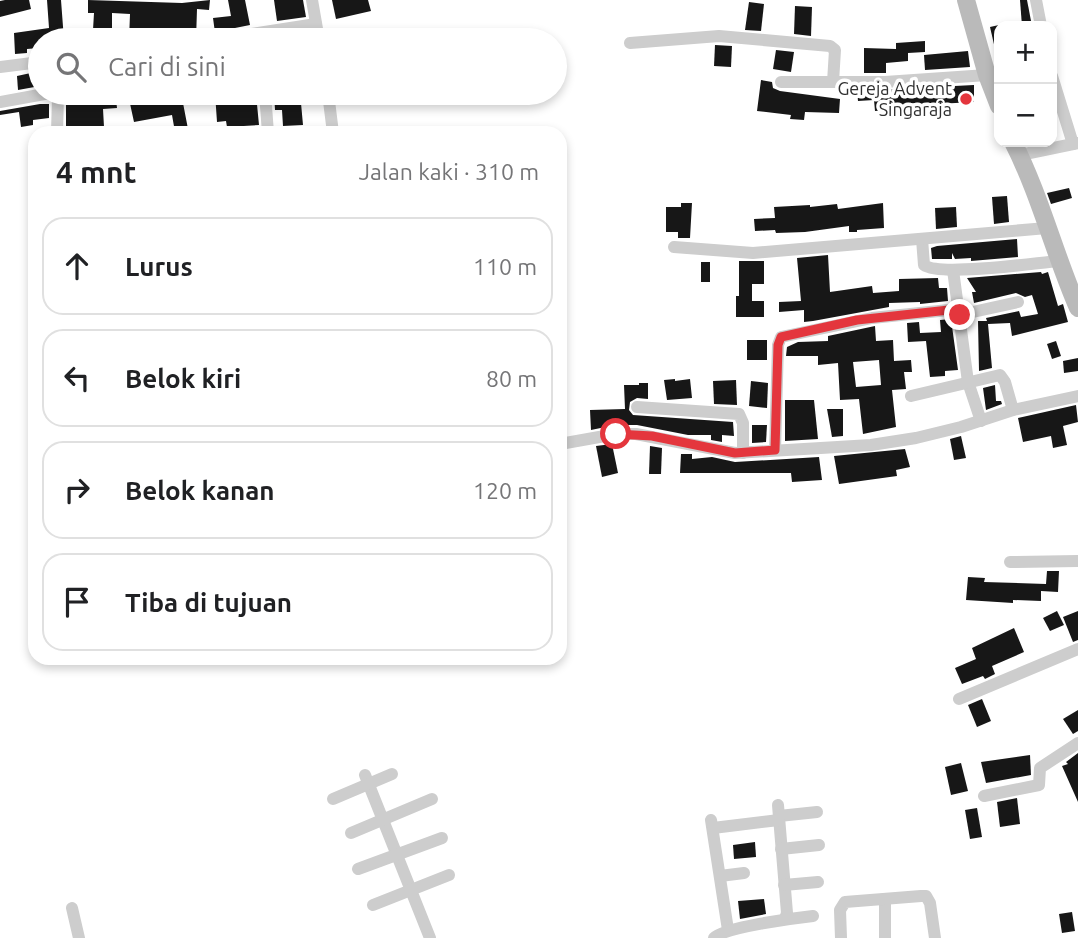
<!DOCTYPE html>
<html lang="id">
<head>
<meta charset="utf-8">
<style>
	:root { --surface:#fff; --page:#f6f6f6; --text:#202124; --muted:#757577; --line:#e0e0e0 }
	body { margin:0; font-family:Ubuntu,sans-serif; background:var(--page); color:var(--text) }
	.controls { position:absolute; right:21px; top:21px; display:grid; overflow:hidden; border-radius:14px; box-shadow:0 4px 10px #0003 }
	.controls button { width:63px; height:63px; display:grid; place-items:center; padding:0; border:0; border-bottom:2px solid var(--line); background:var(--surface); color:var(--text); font:35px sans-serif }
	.stop { position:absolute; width:21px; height:21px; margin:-16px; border:5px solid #e4363d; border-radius:50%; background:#fff }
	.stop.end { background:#e4363d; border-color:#fff; box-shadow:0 2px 7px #0008 }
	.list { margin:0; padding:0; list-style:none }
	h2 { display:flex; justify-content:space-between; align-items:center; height:91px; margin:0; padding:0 28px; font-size:30px }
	h2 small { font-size:23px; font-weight:400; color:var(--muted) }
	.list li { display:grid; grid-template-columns:46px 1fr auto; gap:21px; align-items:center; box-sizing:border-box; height:98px; margin:0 14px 14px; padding:0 14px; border:2px solid var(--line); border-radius:21px }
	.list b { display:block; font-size:26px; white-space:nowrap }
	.list em { font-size:23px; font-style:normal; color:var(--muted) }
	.icon { flex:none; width:38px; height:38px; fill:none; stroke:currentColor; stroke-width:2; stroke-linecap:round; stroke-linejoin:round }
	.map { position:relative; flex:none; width:1078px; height:938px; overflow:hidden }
	.search { position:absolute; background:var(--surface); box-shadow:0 4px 10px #0003; left:28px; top:28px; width:539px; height:77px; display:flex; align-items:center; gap:18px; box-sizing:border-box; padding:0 24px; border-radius:38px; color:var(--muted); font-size:26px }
	.panel { position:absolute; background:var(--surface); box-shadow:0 4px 10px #0003; left:28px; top:126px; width:539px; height:539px; border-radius:21px }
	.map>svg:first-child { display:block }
	.building { fill:#171717; fill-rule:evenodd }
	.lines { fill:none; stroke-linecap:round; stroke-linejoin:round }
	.street { stroke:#cdcdcd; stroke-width:12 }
	.secondary { stroke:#bababa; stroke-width:18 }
	.route { stroke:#e4363d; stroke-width:9 }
	.poi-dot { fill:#e4363d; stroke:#fff; stroke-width:2.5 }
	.labels { text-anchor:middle; stroke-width:7; stroke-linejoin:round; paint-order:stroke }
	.poi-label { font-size:18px; fill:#303030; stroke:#fff; text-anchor:end }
</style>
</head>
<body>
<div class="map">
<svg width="1078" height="938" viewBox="0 0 1078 938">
	<rect width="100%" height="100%" fill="#fff"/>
	<g class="building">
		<path d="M 5,0 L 29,0 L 31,9 L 0,17 L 0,1 Z"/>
		<path d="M 47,0 L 61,0 L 64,40 L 39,40 L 39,48 L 27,49 L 27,53 L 15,54 L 14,33 L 49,28 Z"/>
		<path d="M 88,0 L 182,3 L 210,0 L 209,10 L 197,9 L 196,40 L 129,40 L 130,14 L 112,13 L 112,30 L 93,30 L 94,13 L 88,13 Z"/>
		<path d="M 228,0 L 245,0 L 250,25 L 230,29 L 224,33 L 224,40 L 216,40 L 213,18 L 231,16 Z"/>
		<path d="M 274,0 L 303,0 L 306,17 L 277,21 Z"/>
		<path d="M 332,0 L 368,0 L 371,11 L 336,19 Z"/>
		<path d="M 1020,0 L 1027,0 L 1032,26 L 1022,26 Z"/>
		<path d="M 749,2 L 764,4 L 761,31 L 745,30 Z"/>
		<path d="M 795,6 L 812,7 L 811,36 L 794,34 Z"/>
		<path d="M 999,25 L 999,53 L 996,53 L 990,27 Z"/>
		<path d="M 925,41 L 925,52 L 908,53 L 908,61 L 886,63 L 886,73 L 864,73 L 864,48 L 896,49 L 896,43 Z"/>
		<path d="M 715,45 L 732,46 L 731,67 L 714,66 Z"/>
		<path d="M 776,50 L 794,52 L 791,72 L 773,69 Z"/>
		<path d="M 968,51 L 970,67 L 925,70 L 924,55 Z"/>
		<path d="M 40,71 L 40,86 L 18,90 L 17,76 Z"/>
		<path d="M 761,80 L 772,82 L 773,88 L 780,91 L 840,99 L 839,113 L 805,112 L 804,120 L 790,119 L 791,115 L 757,111 Z"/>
		<path d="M 974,85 L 974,102 L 937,104 L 937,108 L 893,112 L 893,110 L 875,111 L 874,100 L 858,101 L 857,91 Z"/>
		<path d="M 156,93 L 157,98 L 181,93 L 212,93 L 213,96 L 183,103 L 188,129 L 175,132 L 172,115 L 134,122 L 129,99 Z"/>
		<path d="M 215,93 L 235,93 L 235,96 L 256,94 L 259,125 L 227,127 L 226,121 L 217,122 Z"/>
		<path d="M 274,93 L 309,93 L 310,102 L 301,103 L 303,125 L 283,126 L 282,110 L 275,110 Z"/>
		<path d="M 116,99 L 117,108 L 103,109 L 104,127 L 94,128 L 95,133 L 66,133 L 66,105 L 89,105 Z"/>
		<path d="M 40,104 L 49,104 L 49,118 L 33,120 L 33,125 L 21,127 L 19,112 L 0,115 L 0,111 Z"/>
		<path d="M 1069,188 L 1072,198 L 1051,204 L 1047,193 Z"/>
		<path d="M 1007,196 L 1009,222 L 994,224 L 992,197 Z"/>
		<path d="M 681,203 L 692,203 L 690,238 L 678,238 L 678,232 L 666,232 L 666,207 L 681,207 Z"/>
		<path d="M 883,203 L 884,228 L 857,230 L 857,232 L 849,232 L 849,226 L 805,232 L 776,233 L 775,230 L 755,231 L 754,219 L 775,218 L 774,207 L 810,205 L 810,207 L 837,204 L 838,209 Z"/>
		<path d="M 956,207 L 957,227 L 936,229 L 935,208 Z"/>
		<path d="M 1017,239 L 1018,257 L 971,261 L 971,258 L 955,259 L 952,253 L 952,259 L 932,259 L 931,248 L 937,246 Z"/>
		<path d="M 828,255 L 830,292 L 872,286 L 873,293 L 899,291 L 899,279 L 938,278 L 939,288 L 947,288 L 948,301 L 920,304 L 920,302 L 889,303 L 889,307 L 813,321 L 804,322 L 804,310 L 779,312 L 779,302 L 801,301 L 797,258 Z"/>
		<path d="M 739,261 L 764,261 L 764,284 L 752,284 L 752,301 L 764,301 L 764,317 L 736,317 L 736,296 L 739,296 Z"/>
		<rect x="701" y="262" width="9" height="20"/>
		<path d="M 1041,272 L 1042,274 L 1048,272 L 1058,306 L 1063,304 L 1068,322 L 1012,336 L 1010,323 L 988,324 L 992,368 L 979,371 L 978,321 L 987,321 L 986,318 L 1019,311 L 1021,317 L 1038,314 L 1032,295 L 1025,297 L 1016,293 L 974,303 L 972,292 L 976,292 L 967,278 Z"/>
		<path d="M 951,319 L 958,370 L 945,371 L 945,376 L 930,377 L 926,341 L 908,342 L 907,323 L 919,322 L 920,333 L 941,332 L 940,320 Z"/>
		<path d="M 875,326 L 876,341 L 893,340 L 894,361 L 911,360 L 912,372 L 904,372 L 906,389 L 892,390 L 896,427 L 863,434 L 859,399 L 840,400 L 838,363 L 818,365 L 818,356 L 786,356 L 787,347 L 798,342 L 828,341 L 828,336 ZM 879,360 L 881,385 L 856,387 L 853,362 Z"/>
		<rect x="747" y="340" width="20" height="20"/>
		<path d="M 1056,341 L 1061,356 L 1052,359 L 1047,344 Z"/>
		<path d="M 1078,358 L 1078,371 L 1064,373 L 1063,361 Z"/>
		<path d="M 675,379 L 675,381 L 690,379 L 692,398 L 667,400 L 664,380 Z"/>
		<path d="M 736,380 L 737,405 L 714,404 L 713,381 Z"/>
		<path d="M 751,381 L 768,383 L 767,408 L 749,406 Z"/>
		<path d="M 639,383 L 648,383 L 648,399 L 637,398 L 630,402 L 629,410 L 633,415 L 733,422 L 734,436 L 722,435 L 722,442 L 711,440 L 711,435 L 688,435 L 637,425 L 615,425 L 591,430 L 590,410 L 625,409 L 624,385 L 639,385 Z"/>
		<path d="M 995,385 L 996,401 L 1001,401 L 1002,404 L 986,410 L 983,388 Z"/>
		<path d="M 785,400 L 814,400 L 818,439 L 785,441 Z"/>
		<path d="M 1076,405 L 1078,422 L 1063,426 L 1067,445 L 1053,448 L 1051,436 L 1023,442 L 1018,418 Z"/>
		<path d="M 827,409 L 843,409 L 843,436 L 832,437 Z"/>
		<path d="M 752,425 L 767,425 L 766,442 L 752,443 Z"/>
		<path d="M 961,436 L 966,458 L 954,460 L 950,439 Z"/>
		<path d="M 612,444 L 618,473 L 602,477 L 596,446 Z"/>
		<path d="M 650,446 L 662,448 L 661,474 L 649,474 Z"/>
		<path d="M 905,449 L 910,467 L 896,470 L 897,476 L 839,484 L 834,456 Z"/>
		<path d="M 681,454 L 692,454 L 692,459 L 712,457 L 735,462 L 819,457 L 822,480 L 792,482 L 791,473 L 680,473 Z"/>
		<path d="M 1047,571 L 1059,571 L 1058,592 L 1041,591 L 1041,601 L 1013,600 L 1013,603 L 966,600 L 968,577 L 985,578 L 984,582 L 1046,584 Z"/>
		<path d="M 1057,611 L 1064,625 L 1050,631 L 1043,618 Z"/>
		<path d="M 1078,611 L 1078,640 L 1073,642 L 1063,617 Z"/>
		<path d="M 1014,628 L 1024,652 L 992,666 L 995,674 L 985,679 L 983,676 L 962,684 L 955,668 L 976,659 L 972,648 Z"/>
		<path d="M 982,699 L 991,721 L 977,727 L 968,705 Z"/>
		<path d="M 1078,710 L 1078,731 L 1073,734 L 1063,719 Z"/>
		<path d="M 1078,753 L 1078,802 L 1062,766 L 1068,764 L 1066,762 Z"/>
		<path d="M 1030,755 L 1031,775 L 986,783 L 981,762 Z"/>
		<path d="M 961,763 L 968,791 L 951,795 L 945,767 Z"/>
		<path d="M 1017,798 L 1020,824 L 1000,827 L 997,802 Z"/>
		<path d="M 977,808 L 982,837 L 970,839 L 965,810 Z"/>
		<path d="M 755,842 L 756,857 L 734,859 L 733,845 Z"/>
		<path d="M 764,899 L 766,914 L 740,919 L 738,901 Z"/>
		<path d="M 1072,912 L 1075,931 L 1062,933 L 1059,914 Z"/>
	</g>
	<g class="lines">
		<g class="street">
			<path d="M 312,0 L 319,40"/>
			<path d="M 1036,0 L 1041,26"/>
			<path d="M 232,37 L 316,24"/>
			<path d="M 630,43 L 719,36 L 830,46 L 835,50 L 833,82"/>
			<path d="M 0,67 L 40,62"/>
			<path d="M 1052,76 L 1073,144"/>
			<path d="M 781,82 L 885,82 L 987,75"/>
			<path d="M 52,93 C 68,101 92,95 109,93"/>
			<path d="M 265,93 L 268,133"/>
			<path d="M 328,93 L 333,133"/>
			<path d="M 0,102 L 50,93"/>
			<path d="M 57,133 L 58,96"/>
			<path d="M 1020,155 L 1078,143"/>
			<path d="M 922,239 L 924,265 C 940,277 1034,263 1059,261"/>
			<path d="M 674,247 L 753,253 L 1047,228"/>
			<path d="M 953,270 L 968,382 L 981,421"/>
			<path d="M 959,315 L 1018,302"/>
			<path d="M 911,396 L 1000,375 L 1005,382 L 1013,410"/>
			<path d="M 637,407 L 739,414 L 743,423 L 743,453"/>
			<path d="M 560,444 L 616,434 L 636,434 L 735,453 L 871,445 L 916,438 L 961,427 L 1013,410 L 1078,396"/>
			<path d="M 775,450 L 778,345 L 781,337 L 872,318 L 958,309"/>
			<path d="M 1010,562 L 1078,561"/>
			<path d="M 959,699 L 1078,649"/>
			<path d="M 365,775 L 430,938"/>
			<path d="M 984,796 L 1039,785 L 1040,768 L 1078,743"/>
			<path d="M 333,799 L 392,774"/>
			<path d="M 778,805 L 787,913 L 785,919"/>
			<path d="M 779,816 L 817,812"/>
			<path d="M 711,820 L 728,930"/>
			<path d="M 713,828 L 779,820"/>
			<path d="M 351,833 L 432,799"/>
			<path d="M 781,849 L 819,845"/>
			<path d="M 358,869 L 442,838"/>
			<path d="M 720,876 L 744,873"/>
			<path d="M 784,885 L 818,882"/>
			<path d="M 885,899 L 885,938"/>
			<path d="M 373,905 L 449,875"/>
			<path d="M 72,908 L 79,938"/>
			<path d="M 714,938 C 725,927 795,918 813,916"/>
			<path d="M 841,938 L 840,910 L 845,902 L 921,896 L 926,896 L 930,903 L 935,938"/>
		</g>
		<g class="secondary">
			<path d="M 966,0 L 987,75 L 999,106"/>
			<path d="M 1013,142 C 1040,195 1054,253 1078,308"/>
		</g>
	</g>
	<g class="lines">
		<path class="route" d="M 616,434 L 652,436 L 735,453 L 775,450 L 778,345 L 781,337 L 857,320 L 958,309 L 960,315"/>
	</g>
	<circle class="poi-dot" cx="966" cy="99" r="7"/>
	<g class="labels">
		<g class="poi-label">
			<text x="952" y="95">Gereja Advent<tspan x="952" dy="21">Singaraja</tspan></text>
		</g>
	</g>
</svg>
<div class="controls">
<button>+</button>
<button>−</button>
</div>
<div class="stop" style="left:616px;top:434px"></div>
<div class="stop end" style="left:960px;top:315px"></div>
<div class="search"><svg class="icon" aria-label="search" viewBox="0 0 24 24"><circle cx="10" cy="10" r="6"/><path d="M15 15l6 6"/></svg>Cari di sini</div>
<section class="panel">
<h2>4 mnt<small>Jalan kaki · 310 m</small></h2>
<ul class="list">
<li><svg class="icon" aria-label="ahead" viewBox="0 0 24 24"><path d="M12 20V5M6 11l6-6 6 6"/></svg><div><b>Lurus</b></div><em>110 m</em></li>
<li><svg class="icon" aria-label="left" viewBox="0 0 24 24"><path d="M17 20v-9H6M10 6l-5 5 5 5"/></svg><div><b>Belok kiri</b></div><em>80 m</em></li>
<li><svg class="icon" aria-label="right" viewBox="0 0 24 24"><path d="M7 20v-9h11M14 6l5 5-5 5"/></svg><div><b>Belok kanan</b></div><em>120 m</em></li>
<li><svg class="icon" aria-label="arrive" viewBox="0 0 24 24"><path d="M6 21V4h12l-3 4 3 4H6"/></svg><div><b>Tiba di tujuan</b></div></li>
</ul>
</section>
</div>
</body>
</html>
